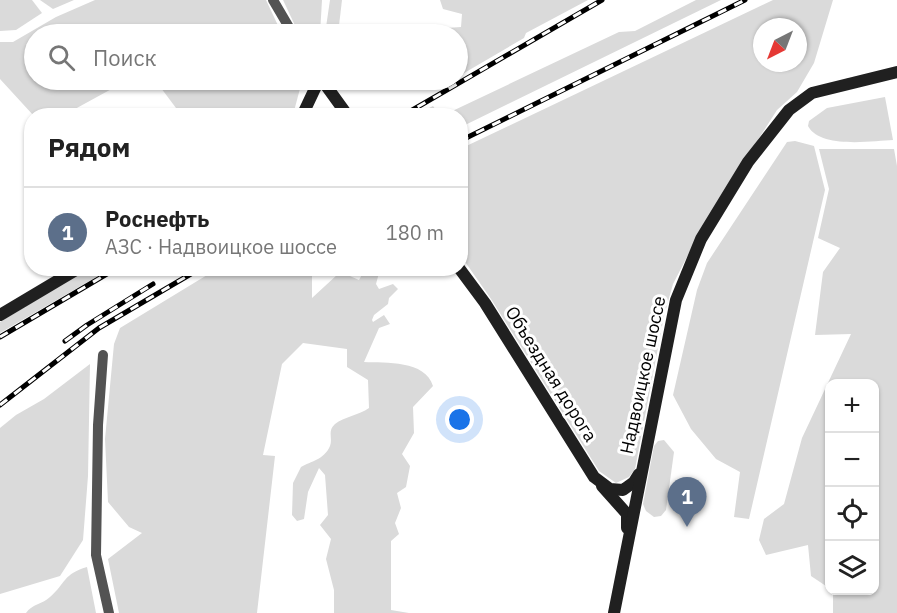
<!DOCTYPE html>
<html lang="ru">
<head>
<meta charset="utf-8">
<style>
	:root { --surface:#fff; --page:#f6f6f6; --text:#222; --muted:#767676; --line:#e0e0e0; --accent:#db2777 }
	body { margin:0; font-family:"IBM Plex Sans",sans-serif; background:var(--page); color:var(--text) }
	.controls { position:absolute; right:18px; bottom:18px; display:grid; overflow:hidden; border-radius:12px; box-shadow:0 2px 4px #0004 }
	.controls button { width:54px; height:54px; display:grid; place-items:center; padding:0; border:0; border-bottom:2px solid var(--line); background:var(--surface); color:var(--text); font:30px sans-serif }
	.compass { position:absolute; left:753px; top:18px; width:54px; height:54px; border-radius:50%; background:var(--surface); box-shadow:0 2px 4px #0004; rotate:222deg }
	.you { position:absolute; left:460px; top:420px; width:21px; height:21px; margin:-15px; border:4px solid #fff; border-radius:50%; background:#1a73e8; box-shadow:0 0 0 9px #1a73e833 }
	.badge { display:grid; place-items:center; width:39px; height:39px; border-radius:50%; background:var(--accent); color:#fff; font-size:20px; font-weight:700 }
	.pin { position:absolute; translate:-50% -50px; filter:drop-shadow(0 2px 3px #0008) }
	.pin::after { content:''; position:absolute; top:32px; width:21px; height:18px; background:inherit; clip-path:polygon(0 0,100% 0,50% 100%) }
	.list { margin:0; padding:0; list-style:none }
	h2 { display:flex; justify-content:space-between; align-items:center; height:78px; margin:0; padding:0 24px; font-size:26px }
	h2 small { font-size:20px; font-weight:400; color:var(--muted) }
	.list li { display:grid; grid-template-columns:39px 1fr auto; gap:18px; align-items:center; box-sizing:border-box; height:90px; padding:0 24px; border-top:2px solid var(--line) }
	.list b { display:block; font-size:22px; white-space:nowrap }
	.list p { margin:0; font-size:20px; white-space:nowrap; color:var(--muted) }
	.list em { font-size:20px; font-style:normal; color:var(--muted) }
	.icon { flex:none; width:33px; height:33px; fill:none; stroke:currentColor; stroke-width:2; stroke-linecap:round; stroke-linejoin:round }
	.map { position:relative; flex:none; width:897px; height:613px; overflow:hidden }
	.search { position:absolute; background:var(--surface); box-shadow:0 2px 4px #0004; left:24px; top:24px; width:444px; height:66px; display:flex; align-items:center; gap:15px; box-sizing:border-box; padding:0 21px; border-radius:33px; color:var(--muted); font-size:22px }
	.panel { position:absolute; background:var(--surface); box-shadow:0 2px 4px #0004; left:24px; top:108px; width:444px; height:168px; border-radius:24px }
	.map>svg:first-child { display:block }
	.green { fill:#dadada; fill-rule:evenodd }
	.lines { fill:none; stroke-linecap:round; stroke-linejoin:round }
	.street { stroke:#535353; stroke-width:10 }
	.secondary { stroke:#202020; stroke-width:12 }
	.rail-casing { stroke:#000; stroke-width:5 }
	.rail { stroke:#fff; stroke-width:3; stroke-dasharray:9; stroke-linecap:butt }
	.labels { text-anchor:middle; stroke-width:6; stroke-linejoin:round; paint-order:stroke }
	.street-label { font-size:18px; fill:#000; stroke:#fff }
</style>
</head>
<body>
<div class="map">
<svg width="897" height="613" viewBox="0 0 897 613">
	<rect width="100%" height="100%" fill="#fff"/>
	<g class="green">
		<path d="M 0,0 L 32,0 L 42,13 L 16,30 L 0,31 Z"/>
		<path d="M 40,0 L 74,0 L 53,9 Z"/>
		<path d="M 95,0 L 266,0 L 282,34 L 34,34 L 34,80 L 128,80 L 64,115 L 33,115 L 0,79 L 0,42 L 13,42 L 56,17 Z"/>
		<path d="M 283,0 L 322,0 L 320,34 L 299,34 Z"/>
		<path d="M 330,0 L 342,0 L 338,34 L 325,34 Z"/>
		<path d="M 440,0 L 588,0 L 526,33 L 524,38 L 459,76 L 458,34 L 442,34 L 446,28 L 461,27 L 462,14 L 443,9 Z"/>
		<path d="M 696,0 L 721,0 L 461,127 L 460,116 L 415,115 L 433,106 L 438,113 L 446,114 L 619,32 L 635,31 Z"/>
		<path d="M 773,0 L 833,0 L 814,63 L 797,92 L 777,110 L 704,224 L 673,284 L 664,316 L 635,469 L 629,477 L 616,483 L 599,471 L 491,299 L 461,256 L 460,149 ZM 762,27 L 798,27 L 798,63 L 762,63 Z"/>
		<path d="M 155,80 L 301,80 L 302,81 L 293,115 L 182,116 Z"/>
		<path d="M 885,97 L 893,140 C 872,141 820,149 808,126 L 809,121 L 827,108 Z"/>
		<path d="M 795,141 L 814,146 L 825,190 L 749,519 L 734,517 L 740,472 L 716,459 L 691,429 L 673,395 L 697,290 L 707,263 L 787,142 Z"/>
		<path d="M 819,149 L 894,149 L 897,166 L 897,613 L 833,613 L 833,591 L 874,590 L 874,384 L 830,384 L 829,588 L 811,576 L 808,545 L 766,555 L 759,540 L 764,519 L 784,504 L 802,438 L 851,334 L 815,335 L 823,272 L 840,248 L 818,238 L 829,189 Z"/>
		<path d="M 87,269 L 110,269 L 0,333 L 0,322 Z"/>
		<path d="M 217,269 L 312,269 L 312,298 L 338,274 L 343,273 L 359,280 L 365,269 L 391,269 L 387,273 L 379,273 L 376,284 L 379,289 L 393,284 L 398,289 L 389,298 L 388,304 L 374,315 L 372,320 L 373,322 L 384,315 L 390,324 L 379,328 L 364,362 C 386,363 425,360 433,386 L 413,407 L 414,433 L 402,454 L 410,466 L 406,487 L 397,493 L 401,508 L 395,523 L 399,534 L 391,541 L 391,610 L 409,613 L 334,613 L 334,590 L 326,559 L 331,539 L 320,525 L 328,515 L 325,475 L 319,468 L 308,492 L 304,519 L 297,521 L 292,515 L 293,483 L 301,467 C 311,461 324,460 330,446 C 333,438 327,431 335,424 C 344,417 359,415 369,408 L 368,380 L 347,367 L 347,349 L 303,343 L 282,364 L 263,455 L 275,456 L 257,613 L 119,613 L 108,559 L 142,533 L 129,527 L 108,502 L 105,439 L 114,344 L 120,328 Z"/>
		<path d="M 90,364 L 88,476 L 83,540 L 60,576 L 0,594 L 0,428 L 16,415 L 44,399 Z"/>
		<path d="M 664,440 L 674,452 L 666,510 L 661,516 L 654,517 L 646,511 L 643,504 L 654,446 L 658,441 Z"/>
		<path d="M 87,567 L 96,613 L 26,613 C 32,604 43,604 50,597 C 66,583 63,574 87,567 Z"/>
	</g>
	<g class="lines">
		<g class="street">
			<path d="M 273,0 L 293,34"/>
			<path d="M 103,355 L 98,425 L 96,555 L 109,613"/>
		</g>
		<g class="secondary">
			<path d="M 322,80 L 348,116"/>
			<path d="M 302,116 L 319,80"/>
			<path d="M 459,268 L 485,303 L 594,477 L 610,489 L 623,490 L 634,482 L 639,474"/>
			<path d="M 0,315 L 79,268"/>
			<path d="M 602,486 L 627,514 L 627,528"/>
			<path d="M 614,613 L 676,300 L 701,239 L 748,162 L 789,110 L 812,93 L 897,72"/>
		</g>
		<defs>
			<g id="rail">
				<path d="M 402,116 L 602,0"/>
				<path d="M 460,141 L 745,0"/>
				<path d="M 0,337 L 117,268"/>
				<path d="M 65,341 L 87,325 L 153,284"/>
				<path d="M 0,405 L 99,328 L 201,268"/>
			</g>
		</defs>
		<use href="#rail" class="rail-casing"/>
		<use href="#rail" class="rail"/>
	</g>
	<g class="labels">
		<g class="street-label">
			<text transform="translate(551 374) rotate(58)" y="6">Объездная дорога</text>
			<text transform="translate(643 375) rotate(-78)" y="6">Надвоицкое шоссе</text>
		</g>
	</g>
</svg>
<div class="controls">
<button>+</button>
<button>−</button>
<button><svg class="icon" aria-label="locate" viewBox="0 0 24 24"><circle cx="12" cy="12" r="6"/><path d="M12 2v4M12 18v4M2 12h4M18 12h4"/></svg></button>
<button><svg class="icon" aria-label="layers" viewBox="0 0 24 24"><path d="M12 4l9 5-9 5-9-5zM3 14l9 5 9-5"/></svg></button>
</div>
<svg class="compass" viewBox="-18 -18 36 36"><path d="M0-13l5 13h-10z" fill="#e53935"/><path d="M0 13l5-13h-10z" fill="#767676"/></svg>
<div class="you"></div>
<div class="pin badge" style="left:687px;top:527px;background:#5c6f8a">1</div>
<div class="search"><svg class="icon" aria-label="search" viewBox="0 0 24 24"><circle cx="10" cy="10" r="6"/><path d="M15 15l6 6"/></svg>Поиск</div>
<section class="panel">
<h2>Рядом<small></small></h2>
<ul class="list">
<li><span class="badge" style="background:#5c6f8a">1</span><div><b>Роснефть</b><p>АЗС · Надвоицкое шоссе</p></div><em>180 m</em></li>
</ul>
</section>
</div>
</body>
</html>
